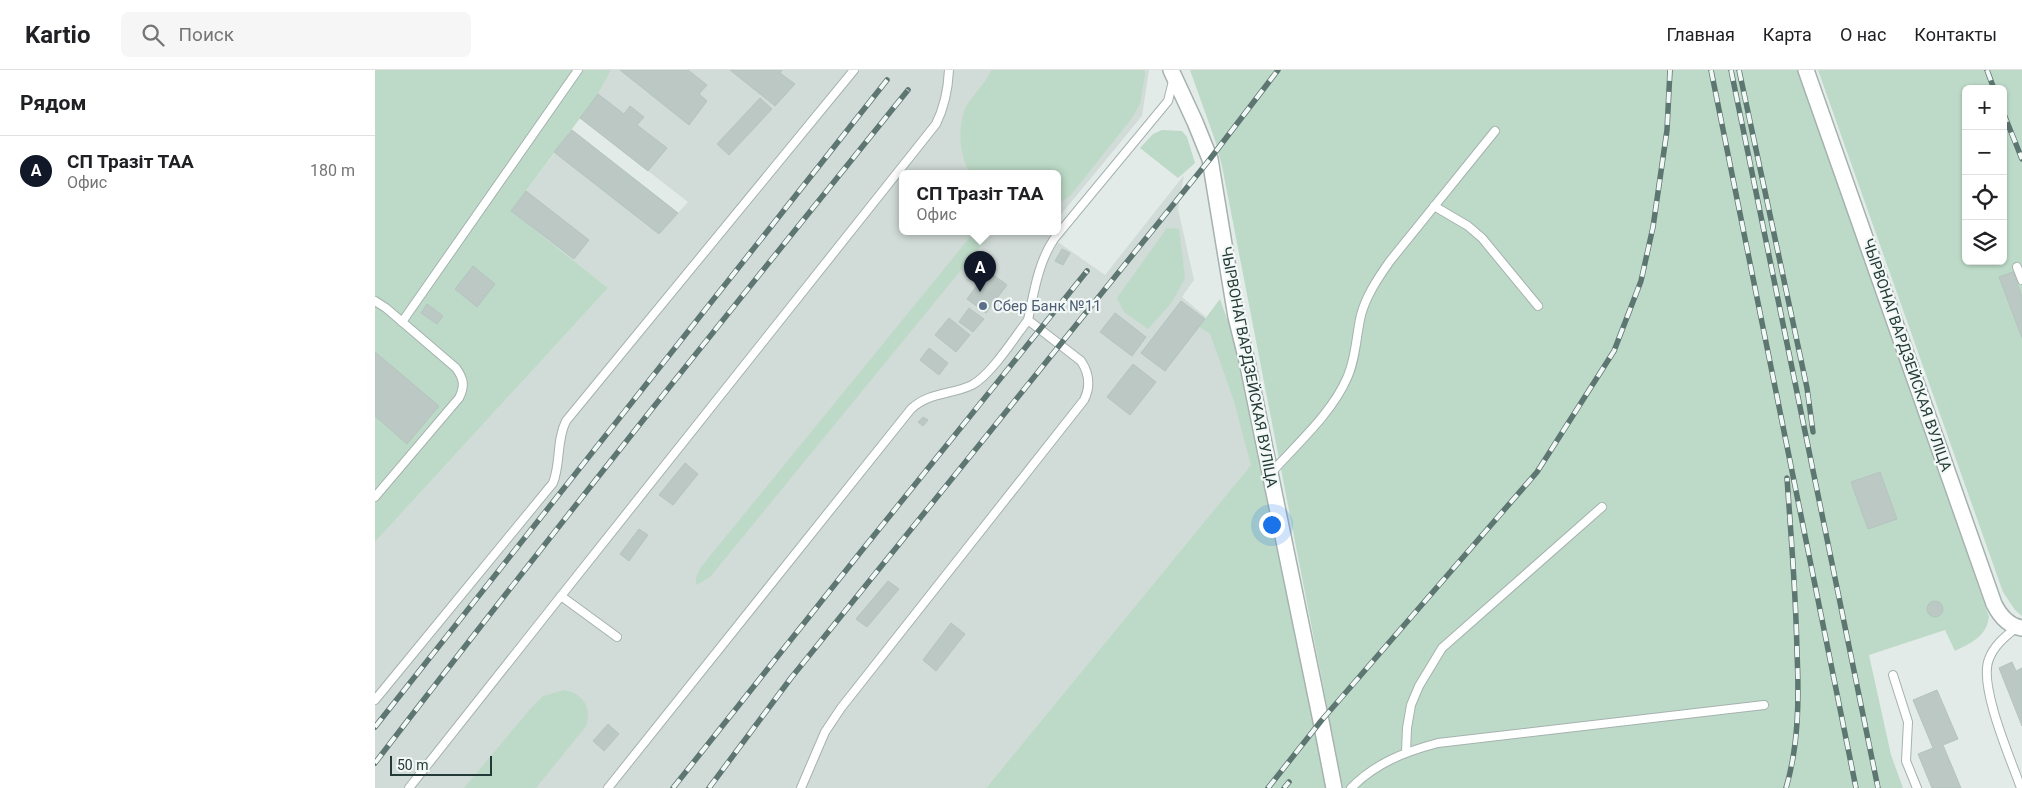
<!DOCTYPE html>
<html lang="ru">
<head>
<meta charset="utf-8">
<style>
	:root { --surface:#fff; --page:#f6f6f6; --text:#202124; --muted:#757577; --line:#e0e0e0; --accent:#111827 }
	body { margin:0; font-family:Roboto,sans-serif; background:var(--page); color:var(--text) }
	.controls { position:absolute; right:15px; top:15px; display:grid; overflow:hidden; border-radius:8px; box-shadow:0 1px 4px #0004 }
	.controls button { width:45px; height:45px; display:grid; place-items:center; padding:0; border:0; border-bottom:1px solid var(--line); background:var(--surface); color:var(--text); font:25px sans-serif }
	.scale { position:absolute; left:15px; bottom:12px; width:102px; box-sizing:border-box; padding-left:5px; border:2px solid #243a36; border-top:0; font-size:14px; line-height:18px; white-space:nowrap; color:#243a36; -webkit-text-stroke:4px #f2f8f6; paint-order:stroke }
	.you { position:absolute; left:896px; top:454px; width:18px; height:18px; margin:-12px; border:4px solid #fff; border-radius:50%; background:#1a73e8; box-shadow:0 0 0 8px #1a73e833 }
	.badge { display:grid; place-items:center; width:32px; height:32px; border-radius:50%; background:var(--accent); color:#fff; font-size:16px; font-weight:700 }
	.pin { position:absolute; translate:-50% -41px; filter:drop-shadow(0 1px 2px #0008) }
	.pin::after { content:''; position:absolute; top:26px; width:18px; height:15px; background:inherit; clip-path:polygon(0 0,100% 0,50% 100%) }
	.popup { position:absolute; left:524px; top:100px; width:162px; height:65px; box-sizing:border-box; display:grid; place-content:center; border-radius:8px; background:var(--surface); filter:drop-shadow(0 1px 4px #0005); font-size:16px; white-space:nowrap; color:var(--muted) }
	.popup b { font-size:19px; color:var(--text) }
	.popup::after { content:''; position:absolute; left:50%; top:100%; margin-left:-10px; border:10px solid transparent; border-top-color:var(--surface) }
	.list { margin:0; padding:0; list-style:none }
	h2 { display:flex; justify-content:space-between; align-items:center; height:65px; margin:0; padding:0 20px; font-size:21px }
	h2 small { font-size:16px; font-weight:400; color:var(--muted) }
	.list li { display:grid; grid-template-columns:32px 1fr auto; gap:15px; align-items:center; box-sizing:border-box; height:70px; padding:0 20px; border-top:1px solid var(--line) }
	.list b { display:block; font-size:19px; white-space:nowrap }
	.list p { margin:0; font-size:16px; white-space:nowrap; color:var(--muted) }
	.list em { font-size:16px; font-style:normal; color:var(--muted) }
	.icon { flex:none; width:28px; height:28px; fill:none; stroke:currentColor; stroke-width:2; stroke-linecap:round; stroke-linejoin:round }
	.map { position:relative; flex:none; width:1647px; height:718px; overflow:hidden }
	header { display:flex; align-items:center; gap:30px; box-sizing:border-box; height:70px; padding:0 25px; background:var(--surface); border-bottom:1px solid var(--line) }
	header strong { font-size:24px }
	nav { display:flex; gap:28px; margin-inline-start:auto; font-size:18px }
	.search { width:350px; height:45px; background:var(--page); display:flex; align-items:center; gap:12px; box-sizing:border-box; padding:0 18px; border-radius:8px; color:var(--muted); font-size:19px }
	main { display:flex }
	aside { flex:1; background:var(--surface) }
	.map>svg:first-child { display:block }
	.built { fill:#d1dbd7 }
	.green { fill:#bddac8; fill-rule:evenodd }
	.building { fill:#bbc8c4; stroke:#b5c4bf }
	.lines { fill:none; stroke-linecap:round; stroke-linejoin:round }
	.lane-casing { stroke:#a5b2af; stroke-width:10 }
	.street-casing { stroke:#a5b2af; stroke-width:18 }
	.lane { stroke:#fff; stroke-width:8 }
	.street { stroke:#fff; stroke-width:15 }
	.rail-casing { stroke:#5e7672; stroke-width:5.5 }
	.rail { stroke:#f2f8f6; stroke-width:4; stroke-dasharray:11; stroke-linecap:butt }
	.service-dot { fill:#5c6f8a; stroke:#f2f8f6; stroke-width:2 }
	.labels { text-anchor:middle; stroke-width:4.5; stroke-linejoin:round; paint-order:stroke }
	.service-label { font-size:15px; fill:#4e5e75; stroke:#f2f8f6; text-anchor:start }
	.street-label { font-size:15px; fill:#243a36; stroke:#f2f8f6 }
</style>
</head>
<body>
<header>
<strong>Kartio</strong>
<div class="search"><svg class="icon" aria-label="search" viewBox="0 0 24 24"><circle cx="10" cy="10" r="6"/><path d="M15 15l6 6"/></svg>Поиск</div>
<nav><a>Главная</a><a>Карта</a><a>О нас</a><a>Контакты</a></nav>
</header>
<main>
<aside>
<h2>Рядом<small></small></h2>
<ul class="list">
<li><span class="badge">A</span><div><b>СП Тразіт ТАА</b><p>Офис</p></div><em>180 m</em></li>
</ul>
</aside>
<div class="map">
<svg width="1647" height="718" viewBox="0 0 1647 718">
	<rect width="100%" height="100%" fill="#e2ebe8"/>
	<path class="built" d="M 236,0 L 774,0 L 767,46 L 683,148 L 682,103 L 528,103 L 528,161 L 672,161 L 670,163 L 730,205 L 809,105 L 803,139 L 819,210 L 807,227 L 831,247 L 824,257 L 835,264 L 859,332 L 877,394 L 611,718 L 0,718 L 0,472 L 233,218 L 136,141 L 197,60 L 303,143 L 313,132 L 205,48 L 223,24 Z"/>
	<g class="green">
		<path d="M 0,0 L 236,0 L 223,24 L 136,141 L 233,218 L 0,472 Z"/>
		<path d="M 616,0 L 769,0 L 770,4 L 765,34 L 757,48 L 695,126 L 683,134 L 682,103 L 595,103 C 584,86 582,53 592,35 C 600,22 610,15 616,0 Z"/>
		<path d="M 815,0 L 1423,0 L 1614,547 C 1611,567 1596,573 1580,581 L 1570,560 L 1494,585 L 1516,685 L 1528,718 L 968,718 L 847,96 L 840,70 Z"/>
		<path d="M 1443,0 L 1647,0 L 1647,546 L 1640,540 L 1628,522 ZM 1591,19 L 1628,19 L 1628,191 L 1591,191 Z"/>
		<path d="M 787,60 L 807,61 L 812,67 L 820,93 L 803,108 L 765,78 L 778,64 Z"/>
		<path d="M 792,158 L 804,159 L 810,208 L 797,232 L 773,259 L 749,242 L 742,228 Z"/>
		<path d="M 600,161 L 618,161 L 335,507 L 321,515 L 321,508 L 326,497 Z"/>
		<path d="M 845,229 L 857,263 L 871,329 L 951,718 L 611,718 L 876,395 L 859,332 L 835,264 L 824,257 Z"/>
		<path d="M 190,620 C 208,624 217,638 211,656 L 161,718 L 89,718 L 157,637 L 168,626 Z"/>
	</g>
	<g class="building">
		<path d="M 245,0 L 313,0 L 332,15 L 324,24 L 332,31 L 314,55 Z"/>
		<path d="M 355,0 L 407,0 L 405,3 L 420,14 L 400,36 Z"/>
		<path d="M 223,24 L 249,44 L 255,36 L 269,47 L 262,55 L 292,78 L 273,101 L 205,48 Z"/>
		<path d="M 385,28 L 397,39 L 354,85 L 342,74 Z"/>
		<path d="M 197,60 L 303,143 L 284,164 L 179,82 Z"/>
		<path d="M 151,121 L 214,170 L 199,189 L 136,141 Z"/>
		<path d="M 687,179 L 695,183 L 688,195 L 680,191 Z"/>
		<path d="M 98,196 L 120,214 L 102,237 L 80,219 Z"/>
		<path d="M 613,201 L 632,215 L 611,243 L 592,229 Z"/>
		<path d="M 1638,202 L 1647,227 L 1647,268 L 1624,207 Z"/>
		<path d="M 806,231 L 830,249 L 790,301 L 766,283 Z"/>
		<path d="M 52,234 L 68,246 L 62,254 L 46,243 Z"/>
		<path d="M 594,238 L 609,249 L 598,262 L 584,252 Z"/>
		<path d="M 740,243 L 771,267 L 757,286 L 725,262 Z"/>
		<path d="M 574,248 L 595,265 L 581,282 L 560,265 Z"/>
		<path d="M 554,278 L 573,293 L 564,305 L 545,290 Z"/>
		<path d="M 0,282 L 64,336 L 32,374 L 0,346 Z"/>
		<path d="M 758,294 L 781,312 L 755,345 L 732,327 Z"/>
		<path d="M 548,347 L 553,350 L 548,356 L 543,352 Z"/>
		<path d="M 310,393 L 323,404 L 298,435 L 284,425 Z"/>
		<path d="M 1505,402 L 1522,449 L 1493,459 L 1476,412 Z"/>
		<path d="M 264,459 L 273,465 L 254,491 L 245,484 Z"/>
		<path d="M 513,511 L 524,519 L 492,557 L 481,549 Z"/>
		<circle cx="1560" cy="539" r="8"/>
		<path d="M 576,553 L 590,564 L 561,601 L 548,590 Z"/>
		<path d="M 1637,592 L 1641,601 L 1647,598 L 1647,656 L 1624,598 Z"/>
		<path d="M 1562,620 L 1583,669 L 1568,675 L 1586,718 L 1557,718 L 1543,684 L 1558,678 L 1538,630 Z"/>
		<path d="M 233,654 L 244,664 L 229,681 L 218,671 Z"/>
	</g>
	<g class="lines">
		<defs>
			<g id="lane">
				<path d="M 1059,136 L 1093,156 L 1107,168 L 1163,236"/>
				<path d="M 1642,197 L 1647,210"/>
				<path d="M 0,231 L 11,238 L 81,298 C 89,309 90,316 84,328 L 0,427"/>
				<path d="M 27,252 L 203,0"/>
				<path d="M 896,403 C 921,375 957,343 972,308 C 981,289 981,266 986,245 C 991,226 1003,208 1015,191 L 1120,61"/>
				<path d="M 186,526 L 561,54 C 570,36 573,20 574,0"/>
				<path d="M 1642,557 C 1631,566 1619,575 1614,589 C 1603,615 1636,690 1646,718"/>
				<path d="M 1518,605 L 1533,652 L 1531,691 L 1542,718"/>
				<path d="M 0,630 L 178,413 C 186,393 181,371 191,351 L 479,0"/>
				<path d="M 1031,682 L 1032,658 L 1036,635 L 1044,616 L 1067,578 L 1227,437"/>
				<path d="M 34,718 L 186,526 L 242,567"/>
				<path d="M 233,718 L 536,339 C 554,322 576,325 597,315 C 616,305 639,268 653,250"/>
				<path d="M 426,718 L 450,662 L 466,638 L 709,330 C 716,316 714,303 706,291 L 653,250 C 659,222 663,193 679,169 L 793,31 L 798,11"/>
				<path d="M 976,718 C 1001,693 1029,682 1063,673 L 1389,635"/>
			</g>
			<g id="street">
				<path d="M 796,0 L 820,52 L 835,89 L 861,247 L 872,291 L 946,651 L 959,718"/>
				<path d="M 1431,0 L 1619,534 C 1625,546 1633,556 1647,558"/>
			</g>
		</defs>
		<use href="#lane" class="lane-casing"/>
		<use href="#street" class="street-casing"/>
		<use href="#lane" class="lane"/>
		<use href="#street" class="street"/>
		<defs>
			<g id="rail">
				<path d="M 1336,0 L 1481,718"/>
				<path d="M 1356,0 L 1503,718"/>
				<path d="M 1364,0 L 1432,318 L 1438,362"/>
				<path d="M 1612,0 L 1619,19"/>
				<path d="M 1628,42 L 1647,89"/>
				<path d="M 0,657 L 512,10"/>
				<path d="M 0,693 C 174,466 353,243 533,20"/>
				<path d="M 298,718 L 484,484 L 712,201"/>
				<path d="M 334,718 L 416,608 L 835,89 L 903,0"/>
				<path d="M 893,718 L 946,651 L 1162,402 L 1239,281 L 1266,211 L 1278,157 L 1292,60 L 1295,0"/>
				<path d="M 909,718 L 914,712"/>
				<path d="M 1411,718 C 1424,674 1424,628 1422,582 C 1421,524 1416,466 1412,408"/>
			</g>
		</defs>
		<use href="#rail" class="rail-casing"/>
		<use href="#rail" class="rail"/>
	</g>
	<circle class="service-dot" cx="608" cy="236" r="5"/>
	<g class="labels">
		<g class="service-label">
			<text x="618" y="241">Сбер Банк №11</text>
		</g>
		<g class="street-label">
			<text transform="translate(1532 285) rotate(71)" y="5">ЧЫРВОНАГВАРДЗЕЙСКАЯ ВУЛІЦА</text>
			<text transform="translate(874 297) rotate(79)" y="5">ЧЫРВОНАГВАРДЗЕЙСКАЯ ВУЛІЦА</text>
		</g>
	</g>
</svg>
<div class="controls">
<button>+</button>
<button>−</button>
<button><svg class="icon" aria-label="locate" viewBox="0 0 24 24"><circle cx="12" cy="12" r="6"/><path d="M12 2v4M12 18v4M2 12h4M18 12h4"/></svg></button>
<button><svg class="icon" aria-label="layers" viewBox="0 0 24 24"><path d="M12 4l9 5-9 5-9-5zM3 14l9 5 9-5"/></svg></button>
</div>
<div class="scale">50 m</div>
<div class="you"></div>
<div class="pin badge" style="left:605px;top:222px">A</div>
<div class="popup"><b>СП Тразіт ТАА</b>Офис</div>
</div>
</main>
</body>
</html>
